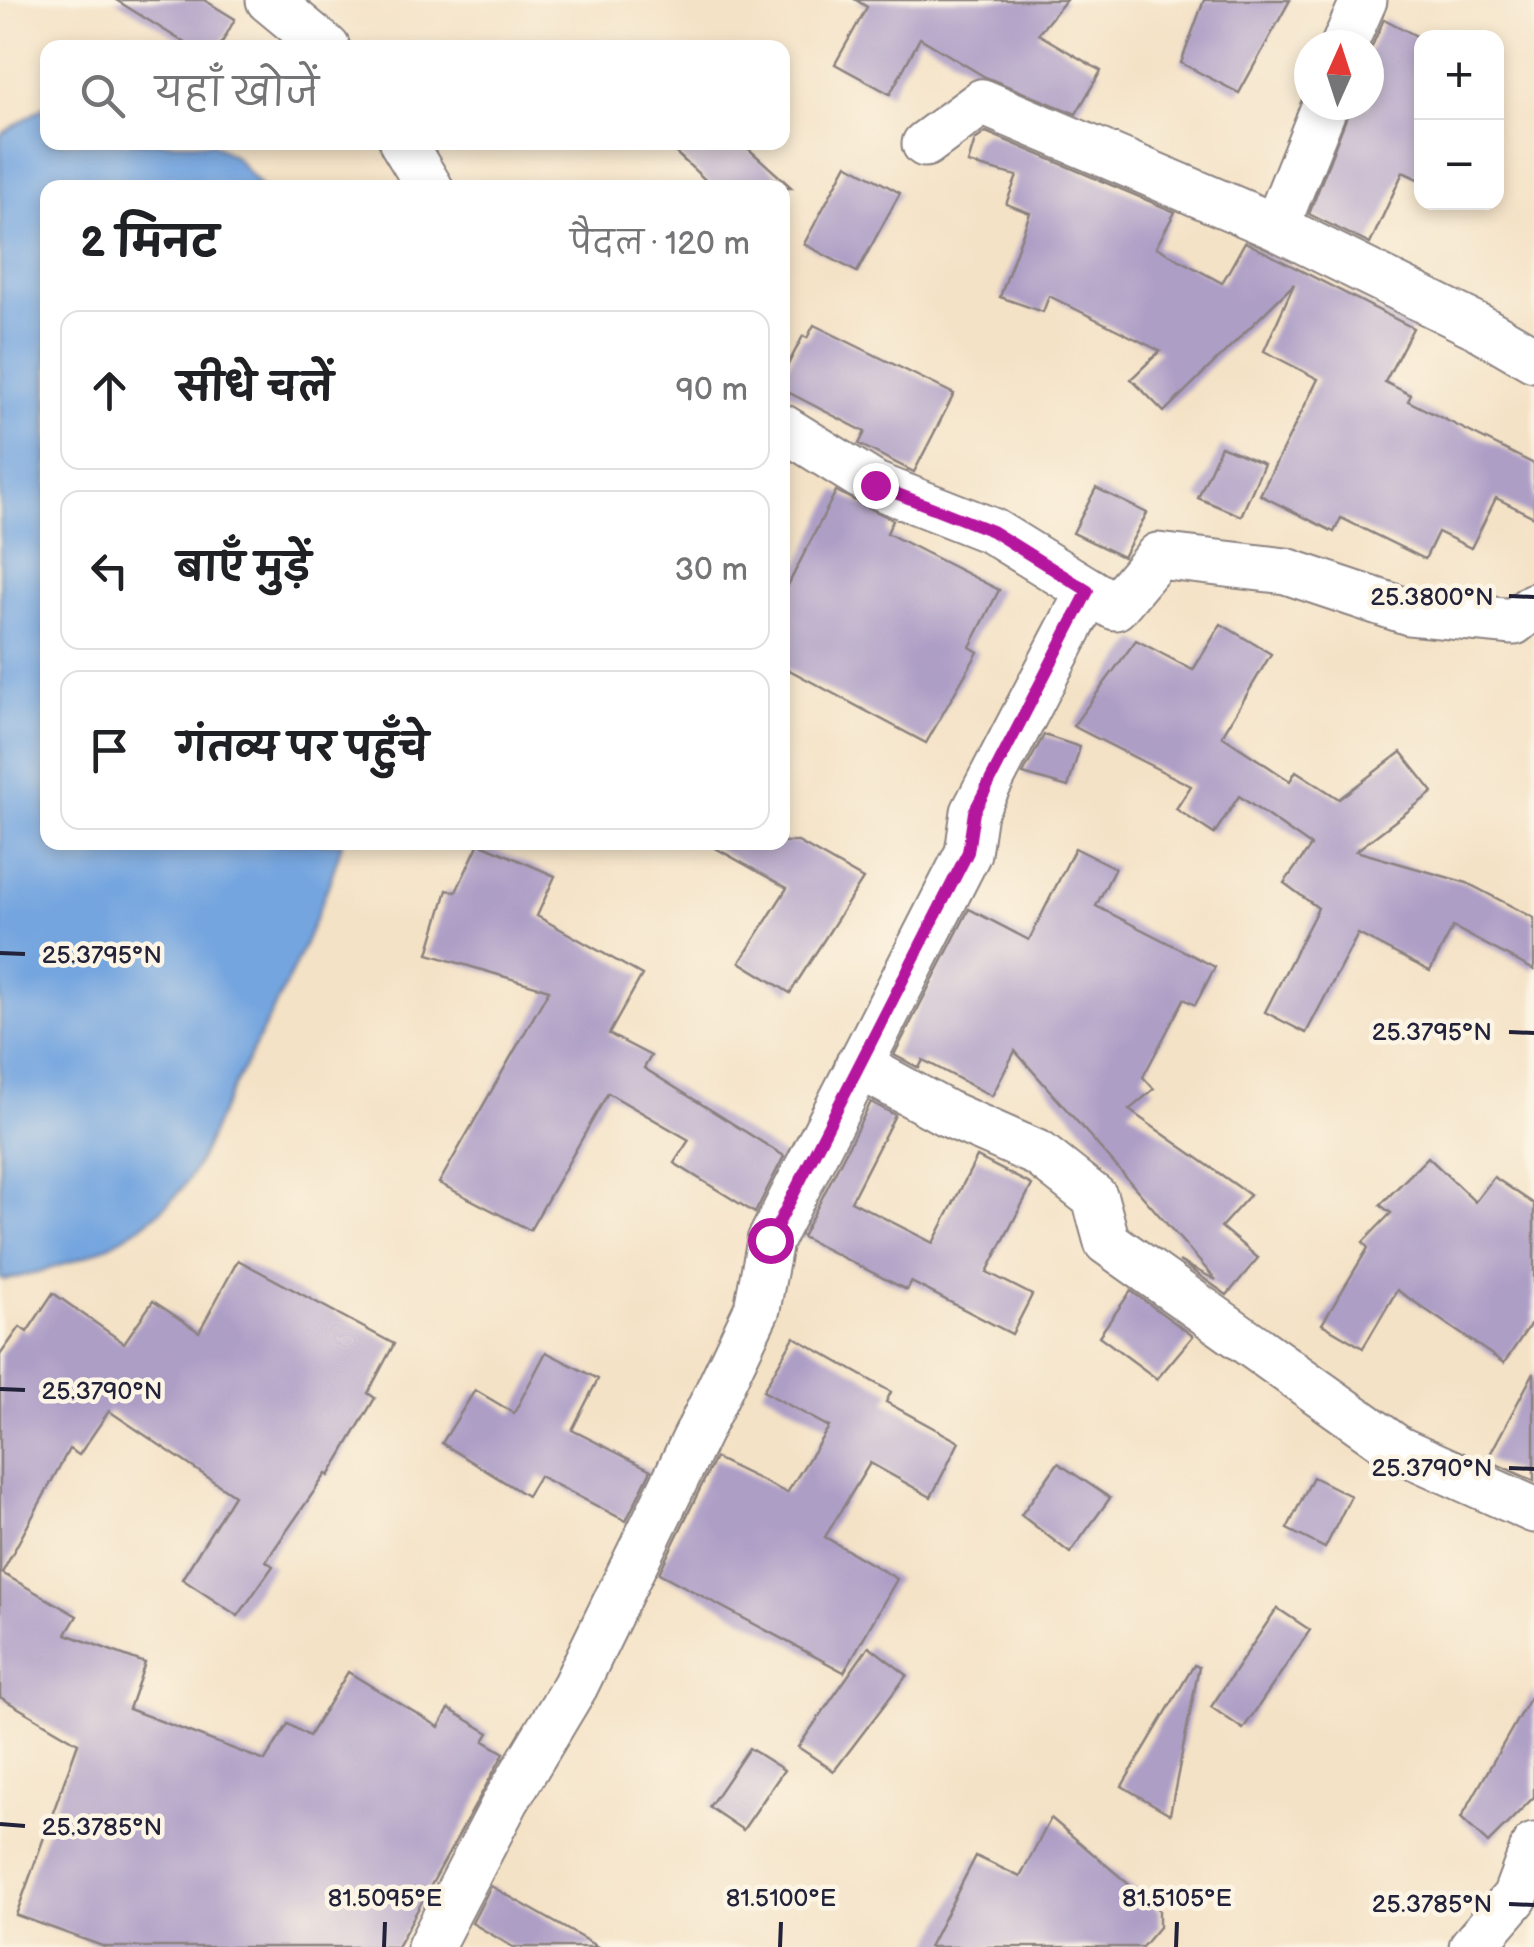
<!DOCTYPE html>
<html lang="hi">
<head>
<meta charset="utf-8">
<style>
	:root { --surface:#fff; --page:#f2f2f2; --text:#202124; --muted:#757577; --line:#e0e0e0 }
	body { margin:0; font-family:"Balsamiq Sans","Playpen Sans Deva",sans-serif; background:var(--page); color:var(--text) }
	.controls { position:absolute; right:30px; top:30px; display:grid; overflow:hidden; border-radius:20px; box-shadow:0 5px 15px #0003 }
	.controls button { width:90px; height:90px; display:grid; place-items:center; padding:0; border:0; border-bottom:2px solid var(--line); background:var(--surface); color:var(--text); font:50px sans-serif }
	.compass { position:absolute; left:1294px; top:30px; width:90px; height:90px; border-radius:50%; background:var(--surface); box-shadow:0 5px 15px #0003; rotate:3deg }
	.stop { position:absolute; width:30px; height:30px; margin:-22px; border:8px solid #b5179e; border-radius:50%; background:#fff }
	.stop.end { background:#b5179e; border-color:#fff; box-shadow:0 2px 10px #0008 }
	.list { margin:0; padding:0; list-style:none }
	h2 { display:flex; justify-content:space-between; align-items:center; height:130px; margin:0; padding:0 40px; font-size:42px }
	h2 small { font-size:32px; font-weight:400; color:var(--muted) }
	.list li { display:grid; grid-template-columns:65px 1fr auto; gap:30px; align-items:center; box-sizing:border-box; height:160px; margin:0 20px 20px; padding:0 20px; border:2px solid var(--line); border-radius:20px }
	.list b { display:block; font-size:38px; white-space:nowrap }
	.list em { font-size:32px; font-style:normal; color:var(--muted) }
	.icon { flex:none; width:55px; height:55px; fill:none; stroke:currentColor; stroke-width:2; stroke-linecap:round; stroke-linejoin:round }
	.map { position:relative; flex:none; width:1534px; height:1947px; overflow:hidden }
	.search { position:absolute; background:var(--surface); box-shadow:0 5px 15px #0003; left:40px; top:40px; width:750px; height:110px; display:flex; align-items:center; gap:25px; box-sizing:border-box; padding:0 35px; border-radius:20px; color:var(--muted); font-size:38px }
	.panel { position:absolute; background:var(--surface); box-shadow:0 5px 15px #0003; left:40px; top:180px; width:750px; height:670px; border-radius:20px }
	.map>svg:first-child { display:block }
	.water { fill:#74a5df; stroke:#4b648d; stroke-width:2.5 }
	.building { fill:#ad9ec6 }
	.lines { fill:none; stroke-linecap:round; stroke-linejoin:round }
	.street-casing { stroke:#8b8280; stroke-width:49 }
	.street { stroke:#fff; stroke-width:45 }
	.route { stroke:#b5179e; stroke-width:12 }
	.ticks { fill:none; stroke:#22223b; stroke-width:4 }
	.ticks-label { font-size:25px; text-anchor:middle; fill:#22223b; stroke:#fcf5e5; stroke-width:9; stroke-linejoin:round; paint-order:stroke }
</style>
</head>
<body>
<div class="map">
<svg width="1534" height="1947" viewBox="0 0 1534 1947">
	<rect width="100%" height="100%" fill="#fcf5e5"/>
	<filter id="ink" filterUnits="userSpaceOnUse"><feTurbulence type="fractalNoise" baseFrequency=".01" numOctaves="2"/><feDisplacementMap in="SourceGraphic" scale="20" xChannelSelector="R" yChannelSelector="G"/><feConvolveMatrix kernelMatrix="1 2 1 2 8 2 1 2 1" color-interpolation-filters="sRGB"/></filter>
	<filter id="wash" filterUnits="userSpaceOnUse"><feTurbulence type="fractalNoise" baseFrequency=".0048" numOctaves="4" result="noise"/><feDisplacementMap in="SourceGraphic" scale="40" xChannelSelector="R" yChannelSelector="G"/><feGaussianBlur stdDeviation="2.25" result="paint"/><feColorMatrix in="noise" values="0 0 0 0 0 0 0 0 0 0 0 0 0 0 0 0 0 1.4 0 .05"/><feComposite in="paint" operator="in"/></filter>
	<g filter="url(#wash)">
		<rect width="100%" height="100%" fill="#f4e2c6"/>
		<path class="water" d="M 47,105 L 48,142 L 212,143 L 236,158 L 261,187 L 48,188 L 48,842 L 342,843 C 316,934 267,1022 224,1106 C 211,1131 200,1165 183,1187 C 139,1242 69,1267 4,1280 L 0,1278 L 0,135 Z"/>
		<g id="blocks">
			<g class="building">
				<path d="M 116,0 L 204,0 L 235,19 L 219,48 L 193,48 Z"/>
				<path d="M 856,0 L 1066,0 L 1038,34 L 1101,71 L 1076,114 L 985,77 L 920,38 L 890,94 L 835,64 L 867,7 Z"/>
				<path d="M 1204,0 L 1290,0 L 1239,93 L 1181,63 Z"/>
				<path d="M 1384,19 L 1422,39 L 1422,181 L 1403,172 L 1370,244 L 1309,214 L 1351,105 L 1369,105 L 1369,53 Z"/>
				<path d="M 986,132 L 1175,212 L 1156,247 L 1222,283 L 1245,242 L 1413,328 L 1385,382 L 1411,395 L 1408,401 L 1534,464 L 1534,517 L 1496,498 L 1471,548 L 1438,532 L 1425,559 L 1341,518 L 1334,532 L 1260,495 L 1318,379 L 1264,351 L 1294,284 L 1164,412 L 1131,379 L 1160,351 L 1049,296 L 1043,312 L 1000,297 L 1030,213 L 1006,204 L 1017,176 L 968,163 L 975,140 Z"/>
				<path d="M 664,142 L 741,142 L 792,188 L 714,188 Z"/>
				<path d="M 847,164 L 900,193 L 857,272 L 804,244 Z"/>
				<path d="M 814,325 L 954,394 L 914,472 L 859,444 L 865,432 L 782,389 L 782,376 L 803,336 L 807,338 Z"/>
				<path d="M 1221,446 L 1264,464 L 1241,516 L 1198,498 Z"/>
				<path d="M 1096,488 L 1147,513 L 1123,557 L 1073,533 Z"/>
				<path d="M 836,491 L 893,520 L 887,533 L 999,590 L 970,647 L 978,652 L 926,743 L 782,666 L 782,597 Z"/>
				<path d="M 1221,624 L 1271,654 L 1222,736 L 1290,781 L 1296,771 L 1339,799 L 1401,752 L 1433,792 L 1356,851 L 1467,883 L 1534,918 L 1534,970 L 1453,927 L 1430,971 L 1358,934 L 1306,1033 L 1265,1012 L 1318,908 L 1284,883 L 1311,846 L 1239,796 L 1214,834 L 1176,809 L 1191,786 L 1073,726 L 1136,640 L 1193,670 Z"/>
				<path d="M 1044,735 L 1080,747 L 1068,787 L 1023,774 Z"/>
				<path d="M 705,842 L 798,842 L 863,879 L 790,993 L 740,962 L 787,888 Z"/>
				<path d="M 479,843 L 555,876 L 537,916 L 642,975 L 609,1034 L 651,1056 L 644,1068 L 784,1156 L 755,1213 L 674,1163 L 689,1140 L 608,1093 L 530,1230 L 439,1183 L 549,990 L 428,954 L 447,890 L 456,892 Z"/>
				<path d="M 1075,848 L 1115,868 L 1096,906 L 1215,967 L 1195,1005 L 1184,999 L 1143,1077 L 1154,1089 L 1129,1110 L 1250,1195 L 1221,1227 L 1258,1258 L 1227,1295 L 1179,1261 L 1216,1280 L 1015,1051 L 992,1096 L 923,1060 L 919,1068 L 894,1055 L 969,909 L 1029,940 Z"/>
				<path d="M 871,1102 L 895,1115 L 851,1201 L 933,1243 L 977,1157 L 1032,1185 L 987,1272 L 1032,1295 L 1012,1334 L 911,1282 L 907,1290 L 802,1237 Z"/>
				<path d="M 1428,1157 L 1475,1202 L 1494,1177 L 1534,1204 L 1534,1319 L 1504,1363 L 1397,1290 L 1363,1348 L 1322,1324 L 1368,1248 L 1363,1242 L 1391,1213 L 1380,1205 Z"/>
				<path d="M 238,1260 L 394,1344 L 368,1393 L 375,1398 L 329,1476 L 326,1474 L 266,1561 L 273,1566 L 238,1616 L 182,1579 L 234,1495 L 109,1411 L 79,1455 L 69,1449 L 2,1573 L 77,1616 L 66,1634 L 145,1663 L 129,1709 L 265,1761 L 288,1724 L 309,1736 L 348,1672 L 439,1727 L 449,1709 L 489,1733 L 484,1741 L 504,1753 L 397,1947 L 105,1947 L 16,1915 L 78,1743 L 0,1697 L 0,1355 L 20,1327 L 27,1332 L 53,1293 L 124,1343 L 153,1301 L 199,1332 Z"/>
				<path d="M 1131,1291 L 1193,1336 L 1157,1379 L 1099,1336 Z"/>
				<path d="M 794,1337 L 891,1392 L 886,1402 L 959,1442 L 931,1497 L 870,1463 L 825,1537 L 897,1579 L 844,1672 L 659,1573 L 715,1458 L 787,1493 L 829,1427 L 763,1391 Z"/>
				<path d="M 546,1352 L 598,1379 L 572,1430 L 651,1470 L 626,1521 L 539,1476 L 527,1496 L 442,1443 L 475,1390 L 514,1413 Z"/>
				<path d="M 1534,1372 L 1534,1481 L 1487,1460 Z"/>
				<path d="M 1058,1463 L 1110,1498 L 1070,1553 L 1021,1515 Z"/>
				<path d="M 1313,1477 L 1351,1496 L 1325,1548 L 1287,1529 Z"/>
				<path d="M 1277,1608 L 1310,1630 L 1243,1729 L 1211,1707 Z"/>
				<path d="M 869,1646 L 907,1675 L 834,1771 L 798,1747 Z"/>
				<path d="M 1194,1665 L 1199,1667 L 1170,1814 L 1122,1786 Z"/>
				<path d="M 1534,1690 L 1534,1797 L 1488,1843 L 1461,1818 Z"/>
				<path d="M 749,1748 L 784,1770 L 743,1830 L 709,1807 Z"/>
				<path d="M 1051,1818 L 1159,1910 L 1159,1927 L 1142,1947 L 929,1947 L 976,1856 L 1020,1877 Z"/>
				<path d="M 491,1886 L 598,1947 L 513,1947 L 472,1923 Z"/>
			</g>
		</g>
	</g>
	<g filter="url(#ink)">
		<use href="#blocks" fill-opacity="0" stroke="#8b8280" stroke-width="2.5"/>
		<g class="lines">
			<defs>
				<g id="street">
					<path d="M 269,0 L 327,48"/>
					<path d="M 1344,45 L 1364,0"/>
					<path d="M 402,142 L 430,188"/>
					<path d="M 925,144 L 982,102 L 1276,227 L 1479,327 L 1534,359"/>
					<path d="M 1276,227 L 1325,105"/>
					<path d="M 782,427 L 875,485 L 992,531 L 1115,607 L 1158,556 L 1286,571 L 1409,612 L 1514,622 L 1534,606"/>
					<path d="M 858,1065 L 946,1113 L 1039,1154 L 1095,1198 L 1107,1242 L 1398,1449 L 1534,1510"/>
					<path d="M 430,1947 L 506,1801 L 575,1686 L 713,1402 L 757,1309 L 770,1241 L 968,853 L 974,812 L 1089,591"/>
					<path d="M 1472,1947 L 1515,1897 L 1534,1846"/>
				</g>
			</defs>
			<use href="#street" class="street-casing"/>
			<use href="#street" class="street"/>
		</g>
	</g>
	<g class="lines" filter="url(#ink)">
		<path class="route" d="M 770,1240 L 968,852 L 974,812 L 1088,591 L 992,531 L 875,485"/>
	</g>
	<path class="ticks" d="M 1509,596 L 1534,597M 0,953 L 25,954M 1509,1032 L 1534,1033M 0,1389 L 25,1390M 1509,1468 L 1534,1469M 0,1824 L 25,1826M 1509,1904 L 1534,1905M 384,1947 L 385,1922M 780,1947 L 781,1922M 1176,1947 L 1177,1922"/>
	<g class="ticks-label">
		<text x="1432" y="605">25.3800°N</text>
		<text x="102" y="963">25.3795°N</text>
		<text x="1432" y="1040">25.3795°N</text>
		<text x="102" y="1399">25.3790°N</text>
		<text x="1432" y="1476">25.3790°N</text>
		<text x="102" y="1835">25.3785°N</text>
		<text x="385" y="1906">81.5095°E</text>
		<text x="781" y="1906">81.5100°E</text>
		<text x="1177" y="1906">81.5105°E</text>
		<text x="1432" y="1912">25.3785°N</text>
	</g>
</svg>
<div class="controls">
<button>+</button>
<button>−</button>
</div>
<svg class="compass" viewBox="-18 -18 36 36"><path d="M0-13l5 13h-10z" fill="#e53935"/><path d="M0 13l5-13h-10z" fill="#757577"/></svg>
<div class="stop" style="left:770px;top:1240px"></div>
<div class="stop end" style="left:875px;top:485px"></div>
<div class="search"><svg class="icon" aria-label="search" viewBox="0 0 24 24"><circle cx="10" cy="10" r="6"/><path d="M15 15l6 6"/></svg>यहाँ खोजें</div>
<section class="panel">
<h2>2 मिनट<small>पैदल · 120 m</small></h2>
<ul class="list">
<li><svg class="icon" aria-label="ahead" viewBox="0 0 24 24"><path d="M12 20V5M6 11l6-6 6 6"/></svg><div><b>सीधे चलें</b></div><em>90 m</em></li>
<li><svg class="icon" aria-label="left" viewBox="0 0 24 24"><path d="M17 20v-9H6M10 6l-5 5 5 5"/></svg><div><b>बाएँ मुड़ें</b></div><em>30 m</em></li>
<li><svg class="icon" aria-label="arrive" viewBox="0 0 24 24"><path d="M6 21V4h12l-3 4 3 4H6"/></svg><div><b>गंतव्य पर पहुँचे</b></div></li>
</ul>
</section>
</div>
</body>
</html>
